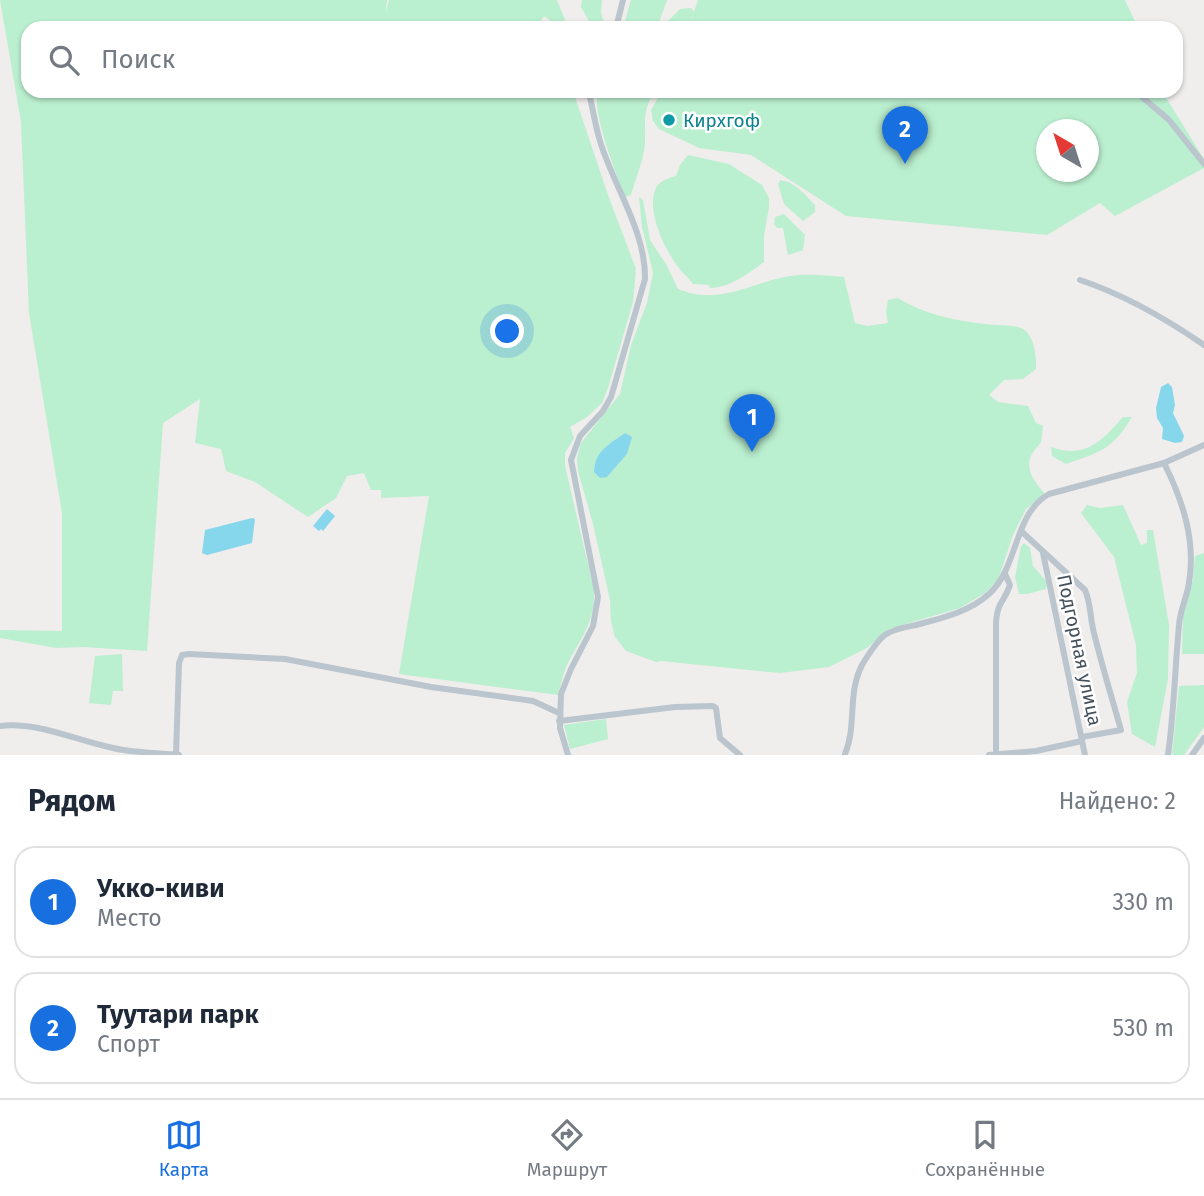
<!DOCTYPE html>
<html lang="ru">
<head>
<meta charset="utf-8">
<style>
	:root { --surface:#fff; --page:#f2f2f3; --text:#1f2937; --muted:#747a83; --line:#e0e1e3; --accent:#176fe0 }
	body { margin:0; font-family:"Fira Sans",sans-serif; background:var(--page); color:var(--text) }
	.compass { position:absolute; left:1036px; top:119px; width:63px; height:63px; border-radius:50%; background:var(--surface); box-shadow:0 2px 5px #0004; rotate:321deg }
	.you { position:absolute; left:508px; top:332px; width:24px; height:24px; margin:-18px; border:5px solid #fff; border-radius:50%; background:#1a73e8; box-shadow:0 0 0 10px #1a73e833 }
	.badge { display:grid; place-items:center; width:46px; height:46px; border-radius:50%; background:var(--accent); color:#fff; font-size:23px; font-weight:700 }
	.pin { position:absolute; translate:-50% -58px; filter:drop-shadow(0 2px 4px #0008) }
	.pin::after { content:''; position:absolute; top:37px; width:24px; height:21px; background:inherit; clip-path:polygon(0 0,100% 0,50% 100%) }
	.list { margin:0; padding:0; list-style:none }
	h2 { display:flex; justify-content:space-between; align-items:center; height:91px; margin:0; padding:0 28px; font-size:30px }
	h2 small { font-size:23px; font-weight:400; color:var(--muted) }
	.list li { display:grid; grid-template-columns:46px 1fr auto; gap:21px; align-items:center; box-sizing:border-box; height:112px; margin:0 14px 14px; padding:0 14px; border:2px solid var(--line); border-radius:21px }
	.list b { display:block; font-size:26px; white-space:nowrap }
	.list p { margin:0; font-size:23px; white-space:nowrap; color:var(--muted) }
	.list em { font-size:23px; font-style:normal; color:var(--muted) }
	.icon { flex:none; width:38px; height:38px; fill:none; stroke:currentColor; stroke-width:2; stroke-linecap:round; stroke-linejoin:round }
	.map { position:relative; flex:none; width:1204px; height:755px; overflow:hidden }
	.search { position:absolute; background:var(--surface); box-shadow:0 2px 5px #0004; left:21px; right:21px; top:21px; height:77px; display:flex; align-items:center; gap:18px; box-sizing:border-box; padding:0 24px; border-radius:21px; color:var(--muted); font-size:26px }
	.sheet { height:343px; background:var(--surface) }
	nav { display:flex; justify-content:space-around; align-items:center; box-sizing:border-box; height:98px; border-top:2px solid var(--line); background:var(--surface); font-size:19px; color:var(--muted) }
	nav a { display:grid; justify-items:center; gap:4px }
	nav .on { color:var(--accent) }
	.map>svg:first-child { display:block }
	.green { fill:#baefcf; fill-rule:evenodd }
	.water { fill:#87d7ec }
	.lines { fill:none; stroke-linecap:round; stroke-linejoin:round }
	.minor { stroke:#bbc5cd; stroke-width:6 }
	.culture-dot { fill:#0f9aa8; stroke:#fff; stroke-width:2.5 }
	.labels { text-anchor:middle; stroke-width:5; stroke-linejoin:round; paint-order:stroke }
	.culture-label { font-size:19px; fill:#0d838f; stroke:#fff; text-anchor:start }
	.street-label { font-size:19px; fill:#45515b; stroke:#fff }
</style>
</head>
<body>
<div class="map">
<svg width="1204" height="755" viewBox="0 0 1204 755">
	<rect width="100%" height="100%" fill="#f0eded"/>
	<g class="green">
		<path d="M 0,0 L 387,0 L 386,12 L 389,0 L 557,0 L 565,20 L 558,26 L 544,16 L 540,22 L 548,28 L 28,28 L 28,91 L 573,91 L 608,195 L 636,269 L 633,302 L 608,388 L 602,403 L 587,417 L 570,427 L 574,438 L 565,453 L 565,466 L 594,590 C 595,622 582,636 568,663 C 563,673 561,685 558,695 L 399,674 L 429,496 L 381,498 L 381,490 L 371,490 L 364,473 L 347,476 L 336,498 L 308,517 L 255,482 L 226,471 L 221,449 L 195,443 L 200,399 L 163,423 L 147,651 L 83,647 L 56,648 L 0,638 L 0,630 L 2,630 L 62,631 L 62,513 L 29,313 L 21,122 Z"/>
		<path d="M 582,0 L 602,0 L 601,12 L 605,28 L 593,28 L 581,7 Z"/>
		<path d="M 631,0 L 667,0 L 657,28 L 623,28 Z"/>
		<path d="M 698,0 L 1125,0 L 1138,28 L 689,28 L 693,13 L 688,28 L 661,28 L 680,9 L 691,8 L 694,12 Z"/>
		<path d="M 598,91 L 656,91 C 639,112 648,127 644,151 C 641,166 635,181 631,195 L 625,197 C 617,175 591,111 598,91 Z"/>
		<path d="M 662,91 L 1166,91 L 1165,96 L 1204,159 L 1204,168 L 1115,216 L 1100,203 L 1047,235 L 846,216 L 751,155 L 699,148 L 659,129 L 653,121 L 651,110 ZM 1046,130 L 1088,130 L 1088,172 L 1046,172 Z"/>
		<path d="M 688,155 L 729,164 L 762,185 L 769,198 L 769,207 L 764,236 L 764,262 C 749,273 729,288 710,288 L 709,285 L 693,284 C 689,278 683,274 679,268 C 665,251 644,208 657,186 C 662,180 669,178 676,176 L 680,165 Z"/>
		<path d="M 780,180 C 796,182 804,194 815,205 L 815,212 L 803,221 L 784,204 L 778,184 Z"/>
		<path d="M 639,197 L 643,200 L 650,240 L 666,264 L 678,289 C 718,305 744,286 784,277 C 804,273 823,275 844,277 L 855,323 L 867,326 L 888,323 L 886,312 L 888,300 L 898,298 C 923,314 956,321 986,324 C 996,326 1014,324 1023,329 C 1034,335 1037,358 1036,369 L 1023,379 L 1004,380 L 989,395 L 998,402 L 1028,406 L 1036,423 L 1043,426 L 1041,443 C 1021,462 1029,475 1045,494 L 1026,509 L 1013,535 L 998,580 L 985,593 L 960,608 L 889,629 L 867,648 L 829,667 L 780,673 L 661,661 L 656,662 L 626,651 L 615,637 L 611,622 L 610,600 L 593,524 L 578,471 L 577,458 L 581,443 L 620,394 L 631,345 L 647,303 L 653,273 L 642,227 ZM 625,433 L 627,454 L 607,477 L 594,469 C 597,451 610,443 625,433 Z"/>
		<path d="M 784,214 L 805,235 L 803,250 L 788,255 L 783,228 L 777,228 L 774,224 L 775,217 Z"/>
		<path d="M 1123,417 L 1132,417 C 1112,450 1100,452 1066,464 L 1052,456 L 1051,447 C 1085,459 1101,442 1123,417 Z"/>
		<path d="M 1087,505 L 1100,508 L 1123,505 L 1141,545 L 1147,543 L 1147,530 L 1153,530 L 1169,625 L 1168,679 L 1155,747 L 1132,734 L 1127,702 L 1137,673 L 1136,645 L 1114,557 L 1081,513 Z"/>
		<path d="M 1024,543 L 1030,548 L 1033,566 L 1047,582 L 1046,589 L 1027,594 L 1019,594 L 1015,577 L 1021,546 Z"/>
		<path d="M 1204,553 L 1204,654 L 1182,654 L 1183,616 L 1193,580 L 1195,556 Z"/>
		<path d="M 122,654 L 123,691 L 113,691 L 111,705 L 89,703 L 95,656 Z"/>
		<path d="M 1204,685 L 1204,727 L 1184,755 L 1172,755 L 1179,686 Z"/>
		<path d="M 606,719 L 608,739 L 570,749 L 564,725 Z"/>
	</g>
	<g class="water">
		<path d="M 1168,383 L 1172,387 L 1175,405 L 1173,413 L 1184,436 L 1182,442 L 1175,443 L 1162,439 L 1163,428 L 1157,418 L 1156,408 L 1161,387 Z"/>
		<path d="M 625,433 L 632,437 L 627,454 L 607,477 L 600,478 L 594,472 C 595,451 609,444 625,433 Z"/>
		<path d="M 327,509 L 335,516 L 323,531 L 321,529 L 319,531 L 313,526 Z"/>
		<path d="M 252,518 L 255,519 L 252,543 L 207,555 L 202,553 L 205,530 Z"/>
	</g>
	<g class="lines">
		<g class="minor">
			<path d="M 616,28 L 623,0"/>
			<path d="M 1135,91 L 1169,120 L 1204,164"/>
			<path d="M 1080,280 C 1125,295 1165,318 1204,345"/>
			<path d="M 1164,463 C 1183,501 1196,541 1189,583 C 1187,597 1180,610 1179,625 C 1175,668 1174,712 1168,755"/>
			<path d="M 1021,531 L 1085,590 C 1091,603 1090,619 1094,633 C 1102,666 1112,698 1121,730 L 1082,737"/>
			<path d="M 1043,553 L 1085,755"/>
			<path d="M 559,721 L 675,707 L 713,706 L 716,708 L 720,738 L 740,755"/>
			<path d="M 0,726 C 37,721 77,741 113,748 C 135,753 157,753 179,755"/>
			<path d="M 996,753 L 996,622 C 998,600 1004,603 1010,585 L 1005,574"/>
			<path d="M 845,754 C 857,726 847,694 862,665 C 868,655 876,642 885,635 C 893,629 906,627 916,625 C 942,618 969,612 989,594 C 1019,567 1013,514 1049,494 L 1164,463 L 1204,445"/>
			<path d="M 176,755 L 179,663 L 182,655 L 189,654 L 285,659 L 431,687 L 533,701 L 559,713"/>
			<path d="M 568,755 L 560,728 L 561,694 L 571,669 L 593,626 L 598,597 L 571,460 L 580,436 L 603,411 L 611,397 L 645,279 C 646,231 613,185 600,141 C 595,125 593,109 589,93 L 591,91"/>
			<path d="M 989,755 L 1036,751 L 1082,741"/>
			<path d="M 1192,755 L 1204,738"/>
		</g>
	</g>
	<circle class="culture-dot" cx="669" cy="120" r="7"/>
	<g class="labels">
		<g class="culture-label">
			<text x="683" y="127">Кирхгоф</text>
		</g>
		<g class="street-label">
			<text transform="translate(1080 650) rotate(78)" y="7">Подгорная улица</text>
		</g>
	</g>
</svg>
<svg class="compass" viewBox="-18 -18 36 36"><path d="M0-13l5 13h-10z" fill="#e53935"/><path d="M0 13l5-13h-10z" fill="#747a83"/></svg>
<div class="you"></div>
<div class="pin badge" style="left:752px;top:452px">1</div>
<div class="pin badge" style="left:905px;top:164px">2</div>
<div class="search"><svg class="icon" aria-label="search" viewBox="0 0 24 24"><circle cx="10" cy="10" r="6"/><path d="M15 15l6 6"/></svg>Поиск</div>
</div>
<section class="sheet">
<h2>Рядом<small>Найдено: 2</small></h2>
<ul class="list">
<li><span class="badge">1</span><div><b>Укко-киви</b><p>Место</p></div><em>330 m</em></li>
<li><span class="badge">2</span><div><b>Туутари парк</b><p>Спорт</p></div><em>530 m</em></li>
</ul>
</section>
<nav>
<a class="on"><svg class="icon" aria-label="map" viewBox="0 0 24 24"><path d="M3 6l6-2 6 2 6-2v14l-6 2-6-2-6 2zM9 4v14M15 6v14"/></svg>Карта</a>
<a><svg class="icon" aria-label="directions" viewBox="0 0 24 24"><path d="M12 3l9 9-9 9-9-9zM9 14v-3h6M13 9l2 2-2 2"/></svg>Маршрут</a>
<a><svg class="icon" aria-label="saved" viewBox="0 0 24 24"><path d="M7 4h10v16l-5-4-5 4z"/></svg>Сохранённые</a>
</nav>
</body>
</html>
